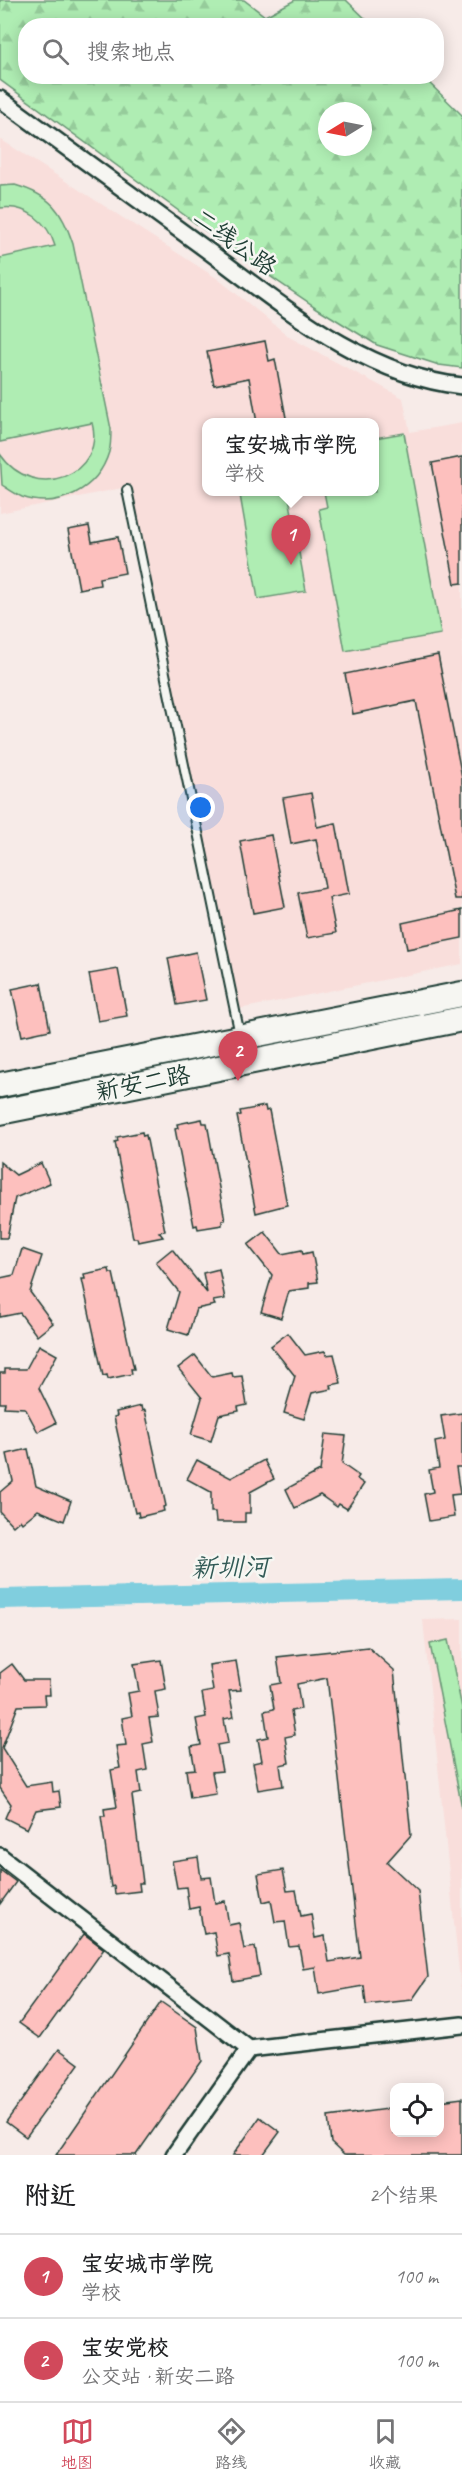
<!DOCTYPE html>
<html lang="zh">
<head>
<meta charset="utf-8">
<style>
	:root { --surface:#fff; --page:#f2f2f2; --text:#202124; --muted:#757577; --line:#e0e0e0; --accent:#d1495b }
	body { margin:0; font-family:Caveat,"LXGW WenKai TC",sans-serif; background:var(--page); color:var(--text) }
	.controls { position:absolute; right:18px; bottom:18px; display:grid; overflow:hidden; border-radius:12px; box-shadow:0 3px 15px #0003 }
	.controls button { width:54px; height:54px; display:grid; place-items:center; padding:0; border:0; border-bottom:2px solid var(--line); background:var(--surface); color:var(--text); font:30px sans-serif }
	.compass { position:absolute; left:318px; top:102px; width:54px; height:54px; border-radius:50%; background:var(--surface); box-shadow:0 3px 15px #0003; rotate:260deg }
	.you { position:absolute; left:201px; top:808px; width:21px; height:21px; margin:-15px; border:4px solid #fff; border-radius:50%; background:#1a73e8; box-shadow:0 0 0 9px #1a73e833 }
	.badge { display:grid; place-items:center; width:39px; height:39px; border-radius:50%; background:var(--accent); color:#fff; font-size:20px; font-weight:700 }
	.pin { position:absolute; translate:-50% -50px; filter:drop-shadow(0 2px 3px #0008) }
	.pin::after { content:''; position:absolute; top:32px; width:21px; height:18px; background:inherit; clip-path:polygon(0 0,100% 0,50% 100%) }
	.popup { position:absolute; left:202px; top:418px; width:177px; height:78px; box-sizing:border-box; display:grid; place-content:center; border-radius:12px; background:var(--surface); filter:drop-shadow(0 2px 4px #0005); font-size:20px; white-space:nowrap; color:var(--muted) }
	.popup b { font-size:22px; color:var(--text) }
	.popup::after { content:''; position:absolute; left:50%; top:100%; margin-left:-12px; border:12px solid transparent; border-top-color:var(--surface) }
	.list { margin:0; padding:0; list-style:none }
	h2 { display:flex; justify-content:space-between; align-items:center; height:78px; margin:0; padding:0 24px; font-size:26px }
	h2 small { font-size:20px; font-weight:400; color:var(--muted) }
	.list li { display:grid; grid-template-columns:39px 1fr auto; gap:18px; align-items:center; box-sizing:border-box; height:84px; padding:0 24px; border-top:2px solid var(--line) }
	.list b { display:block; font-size:22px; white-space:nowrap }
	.list p { margin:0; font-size:20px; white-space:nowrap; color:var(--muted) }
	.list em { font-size:20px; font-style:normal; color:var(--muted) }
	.icon { flex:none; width:33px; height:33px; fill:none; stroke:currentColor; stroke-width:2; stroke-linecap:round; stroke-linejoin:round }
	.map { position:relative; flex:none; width:462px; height:2155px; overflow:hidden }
	.search { position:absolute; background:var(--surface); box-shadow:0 3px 15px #0003; left:18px; right:18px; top:18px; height:66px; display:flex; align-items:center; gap:15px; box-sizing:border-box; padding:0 21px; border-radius:24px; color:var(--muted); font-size:22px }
	.sheet { height:246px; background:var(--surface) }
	nav { display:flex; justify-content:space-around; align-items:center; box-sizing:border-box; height:84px; border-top:2px solid var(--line); background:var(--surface); font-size:16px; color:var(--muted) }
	nav a { display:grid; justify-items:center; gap:3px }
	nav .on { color:var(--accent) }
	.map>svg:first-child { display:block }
	.built { fill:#f9dedb; fill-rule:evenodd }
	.grass { fill:#afedb3; stroke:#679574; stroke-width:1.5 }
	.forest { fill:url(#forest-firs); stroke:#679574; stroke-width:1.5; fill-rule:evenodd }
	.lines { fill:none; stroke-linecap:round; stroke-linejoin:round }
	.canal { stroke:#80cede; stroke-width:20 }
	.building { fill:#fdc0be; stroke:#1f3d34; stroke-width:1.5 }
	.lane-casing { stroke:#1f3d34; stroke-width:12 }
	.street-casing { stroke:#1f3d34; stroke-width:20 }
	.primary-casing { stroke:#1f3d34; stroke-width:28 }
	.lane { stroke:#f6f6f2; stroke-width:8 }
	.street { stroke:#f6f6f2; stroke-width:15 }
	.primary { stroke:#f6f6f2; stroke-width:24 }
	.labels { text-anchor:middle; stroke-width:5; stroke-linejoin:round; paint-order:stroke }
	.street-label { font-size:24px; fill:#1f3d34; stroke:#f6f6f2 }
	.water-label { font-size:26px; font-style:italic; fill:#325a56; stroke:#f6f6f2 }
</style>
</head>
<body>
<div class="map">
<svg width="462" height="2155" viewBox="0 0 462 2155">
	<defs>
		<pattern id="forest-firs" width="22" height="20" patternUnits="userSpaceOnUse" patternTransform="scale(1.5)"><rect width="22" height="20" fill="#afedb3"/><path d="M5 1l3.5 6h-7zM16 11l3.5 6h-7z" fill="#96cc9b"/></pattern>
	</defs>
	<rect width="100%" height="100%" fill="#f7ebe8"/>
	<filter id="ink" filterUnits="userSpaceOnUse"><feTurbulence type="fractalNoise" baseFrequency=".0167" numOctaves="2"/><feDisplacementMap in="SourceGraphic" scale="12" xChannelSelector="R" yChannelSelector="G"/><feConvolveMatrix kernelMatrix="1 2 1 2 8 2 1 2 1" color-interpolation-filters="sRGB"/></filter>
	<g filter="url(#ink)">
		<g class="built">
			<path d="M 0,139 L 218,279 L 291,338 L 403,398 L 410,432 L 462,423 L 462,964 L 239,1009 L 132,486 L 0,513 ZM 207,422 L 375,422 L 375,492 L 207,492 Z"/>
			<path d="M 462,1619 L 462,1989 L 461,1990 L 423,1620 Z"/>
		</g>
		<g class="grass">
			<path d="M 15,185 C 50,195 62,210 73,244 L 111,429 C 111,436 111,445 109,452 C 98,489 58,510 22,497 C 15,494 8,489 2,485 L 0,454 C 35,505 106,473 92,423 L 0,442 L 0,258 L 55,246 C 48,222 26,204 0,208 L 0,186 Z"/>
			<path d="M 404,433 L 441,634 L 345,651 L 319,509 L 327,507 L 324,492 L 375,492 L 375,438 Z"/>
			<path d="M 256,492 L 288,492 L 306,591 L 258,599 L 240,495 Z"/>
			<path d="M 448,1640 L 462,1708 L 462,1808 L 430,1644 Z"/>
		</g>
		<path class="forest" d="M 0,0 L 244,0 L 265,16 L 295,0 L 346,0 L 372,25 L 26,26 L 26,76 L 423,77 L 462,115 L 462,368 L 439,365 L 377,345 L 317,308 L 243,258 L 0,80 ZM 327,111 L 363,111 L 363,147 L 327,147 Z"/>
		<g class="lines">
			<path class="canal" d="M 0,1599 L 462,1589"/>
		</g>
		<g class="building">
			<path d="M 265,341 L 269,361 L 275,359 L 287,423 L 257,423 L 249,378 L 214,385 L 207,352 Z"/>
			<path d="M 462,457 L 462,583 L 455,584 L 432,463 Z"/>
			<path d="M 89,526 L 92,542 L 118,537 L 125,573 L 99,578 L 100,585 L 79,589 L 68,530 Z"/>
			<path d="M 438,655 L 462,777 L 462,899 L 455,899 L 416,701 L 353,714 L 345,674 Z"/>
			<path d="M 311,793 L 317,827 L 336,823 L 349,894 L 329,898 L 336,933 L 307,938 L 298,893 L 325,888 L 316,839 L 291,844 L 283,798 Z"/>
			<path d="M 271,835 L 285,907 L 253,913 L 240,841 Z"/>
			<path d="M 462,910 L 462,938 L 407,949 L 402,923 Z"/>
			<path d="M 196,952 L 206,1000 L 177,1005 L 168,958 Z"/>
			<path d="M 118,969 L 127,1016 L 98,1021 L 89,974 Z"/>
			<path d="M 41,983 L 50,1030 L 22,1036 L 12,989 Z"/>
			<path d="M 265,1106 L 266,1111 L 269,1110 L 287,1205 L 256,1213 L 237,1116 L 241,1115 L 240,1111 Z"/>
			<path d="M 202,1119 L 203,1123 L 207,1123 L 225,1220 L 222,1220 L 222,1225 L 198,1229 L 197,1225 L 194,1226 L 175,1129 L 178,1128 L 177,1124 Z"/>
			<path d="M 142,1132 L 143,1136 L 146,1135 L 165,1231 L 159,1232 L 163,1237 L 138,1242 L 137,1238 L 133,1238 L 115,1142 L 118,1141 L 117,1137 Z"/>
			<path d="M 0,1162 L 16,1175 L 41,1163 L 50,1183 L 15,1198 L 7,1238 L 0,1238 Z"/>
			<path d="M 265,1232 L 282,1254 L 302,1250 L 303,1254 L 312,1252 L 318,1282 L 309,1283 L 309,1288 L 289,1291 L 281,1318 L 261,1312 L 272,1275 L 248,1245 Z"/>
			<path d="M 22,1249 L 42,1256 L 30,1292 L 53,1323 L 37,1336 L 20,1313 L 0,1317 L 0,1278 L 14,1275 Z"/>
			<path d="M 172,1249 L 207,1293 L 203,1273 L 219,1269 L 225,1299 L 213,1301 L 215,1305 L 196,1309 L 188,1335 L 168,1329 L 179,1292 L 156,1262 Z"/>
			<path d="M 109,1269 L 110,1273 L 113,1273 L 134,1369 L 131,1369 L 132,1374 L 108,1379 L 107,1375 L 103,1376 L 82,1279 L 85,1279 L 84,1274 Z"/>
			<path d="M 288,1333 L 305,1355 L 325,1351 L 326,1355 L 334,1354 L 341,1383 L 331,1385 L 332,1389 L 312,1393 L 304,1419 L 284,1413 L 295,1376 L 271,1346 Z"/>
			<path d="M 39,1345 L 57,1355 L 39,1388 L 56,1423 L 38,1432 L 25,1408 L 4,1407 L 5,1403 L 0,1403 L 0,1373 L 5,1373 L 5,1369 L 26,1369 Z"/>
			<path d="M 195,1355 L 212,1377 L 232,1373 L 233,1377 L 242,1376 L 247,1405 L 238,1407 L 239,1411 L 219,1415 L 211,1441 L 191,1435 L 202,1398 L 178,1368 Z"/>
			<path d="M 141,1406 L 142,1411 L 145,1410 L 166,1506 L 163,1507 L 164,1511 L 139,1517 L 138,1512 L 135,1513 L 114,1417 L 117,1416 L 116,1412 Z"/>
			<path d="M 462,1413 L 462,1467 L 456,1467 L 460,1494 L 451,1495 L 454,1517 L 429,1521 L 424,1494 L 433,1492 L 429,1470 L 439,1468 L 435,1442 L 445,1440 L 441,1416 Z"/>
			<path d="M 325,1434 L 346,1436 L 342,1464 L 359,1476 L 357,1479 L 364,1484 L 347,1509 L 339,1504 L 337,1507 L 320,1495 L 295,1508 L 286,1489 L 320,1471 Z"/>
			<path d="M 28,1449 L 36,1486 L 71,1501 L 64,1521 L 38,1510 L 22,1523 L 20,1520 L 13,1526 L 0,1512 L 0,1492 L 13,1481 L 7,1454 Z"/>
			<path d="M 197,1460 L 231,1478 L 264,1460 L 274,1479 L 250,1492 L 250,1513 L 245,1513 L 245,1522 L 216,1522 L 215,1512 L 211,1512 L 211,1492 L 187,1479 Z"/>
			<path d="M 368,1647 L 394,1670 L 411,1835 L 387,1862 L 418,1891 L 428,1977 L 412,2000 L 366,2005 L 364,1986 L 319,1994 L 315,1967 L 303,1969 L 299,1946 L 289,1947 L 285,1921 L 275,1922 L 271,1900 L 263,1902 L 258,1874 L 283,1870 L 287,1891 L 296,1890 L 301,1916 L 311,1914 L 315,1938 L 325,1936 L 329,1962 L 360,1957 L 327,1678 L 297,1684 L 301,1709 L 291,1711 L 295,1735 L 285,1737 L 289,1763 L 280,1765 L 283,1786 L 258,1790 L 253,1763 L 262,1761 L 258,1739 L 268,1737 L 264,1711 L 274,1709 L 270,1685 L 281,1683 L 277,1657 Z"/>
			<path d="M 161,1660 L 166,1689 L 155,1691 L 159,1717 L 149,1718 L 153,1742 L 143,1744 L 147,1770 L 138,1772 L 141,1793 L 132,1795 L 143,1883 L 139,1883 L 140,1891 L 115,1894 L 114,1886 L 111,1887 L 101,1816 L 105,1816 L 104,1809 L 117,1807 L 111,1770 L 120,1768 L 116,1746 L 126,1745 L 122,1718 L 132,1716 L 128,1693 L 139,1691 L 134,1664 Z"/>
			<path d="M 236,1661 L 241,1690 L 229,1691 L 234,1717 L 224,1719 L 228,1743 L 217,1745 L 222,1771 L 212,1772 L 216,1794 L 190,1798 L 186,1770 L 195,1769 L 191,1747 L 201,1745 L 196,1719 L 206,1717 L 202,1693 L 213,1691 L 209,1665 Z"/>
			<path d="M 12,1664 L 24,1680 L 49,1680 L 50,1695 L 44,1695 L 45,1705 L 18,1706 L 2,1748 L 26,1786 L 52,1782 L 53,1792 L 59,1791 L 61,1807 L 36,1810 L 27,1829 L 5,1818 L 11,1804 L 0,1788 L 0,1673 Z"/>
			<path d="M 198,1857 L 201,1878 L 211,1877 L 215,1903 L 225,1901 L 229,1925 L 239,1923 L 244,1949 L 255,1947 L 260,1976 L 233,1981 L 229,1954 L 218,1956 L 214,1932 L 204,1934 L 199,1907 L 189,1909 L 186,1887 L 177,1888 L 172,1861 Z"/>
			<path d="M 0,1870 L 16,1882 L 0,1904 Z"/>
			<path d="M 84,1934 L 104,1949 L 40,2038 L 19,2023 Z"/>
			<path d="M 161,2002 L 197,2027 L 202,2061 L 136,2155 L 56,2155 Z"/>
			<path d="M 59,2049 L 79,2064 L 26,2137 L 6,2122 Z"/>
			<path d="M 462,2098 L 462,2155 L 344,2155 L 331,2143 L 328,2117 L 394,2108 L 394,2133 L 440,2133 L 440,2101 Z"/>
			<path d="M 260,2117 L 280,2132 L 263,2155 L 233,2155 Z"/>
		</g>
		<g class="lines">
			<defs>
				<path id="lane" d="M 127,490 L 240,1035"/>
				<g id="street">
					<path d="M 0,99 C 65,147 131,194 196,242 C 276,300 360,375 462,386"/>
					<path d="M 0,1856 L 249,2049 L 462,2025"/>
					<path d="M 174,2155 L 249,2049"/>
				</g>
				<g id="primary">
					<path d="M 0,1085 L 462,994"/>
					<path d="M 0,1112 L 462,1019"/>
				</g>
			</defs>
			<use href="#lane" class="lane-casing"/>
			<use href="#street" class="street-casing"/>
			<use href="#primary" class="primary-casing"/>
			<use href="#lane" class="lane"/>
			<use href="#street" class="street"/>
			<use href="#primary" class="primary"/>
		</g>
	</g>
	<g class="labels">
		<g class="street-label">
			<text transform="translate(235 242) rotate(36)" y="8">二线公路</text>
			<text transform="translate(143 1083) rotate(-11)" y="8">新安二路</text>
		</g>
		<g class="water-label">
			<text transform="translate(230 1567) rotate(-1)" y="9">新圳河</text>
		</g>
	</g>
</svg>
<div class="controls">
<button><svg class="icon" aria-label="locate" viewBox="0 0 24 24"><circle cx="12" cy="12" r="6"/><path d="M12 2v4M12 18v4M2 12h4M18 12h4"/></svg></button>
</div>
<svg class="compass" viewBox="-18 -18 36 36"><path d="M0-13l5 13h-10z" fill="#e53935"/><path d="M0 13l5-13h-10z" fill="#757577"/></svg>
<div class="you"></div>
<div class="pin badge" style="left:291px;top:565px">1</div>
<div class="popup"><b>宝安城市学院</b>学校</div>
<div class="pin badge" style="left:238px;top:1081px">2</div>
<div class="search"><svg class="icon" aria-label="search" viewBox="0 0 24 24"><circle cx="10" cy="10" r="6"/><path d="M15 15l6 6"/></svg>搜索地点</div>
</div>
<section class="sheet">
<h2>附近<small>2个结果</small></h2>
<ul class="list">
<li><span class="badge">1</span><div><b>宝安城市学院</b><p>学校</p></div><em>100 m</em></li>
<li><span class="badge">2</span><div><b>宝安党校</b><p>公交站 · 新安二路</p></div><em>100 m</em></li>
</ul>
</section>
<nav>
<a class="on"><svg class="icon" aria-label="map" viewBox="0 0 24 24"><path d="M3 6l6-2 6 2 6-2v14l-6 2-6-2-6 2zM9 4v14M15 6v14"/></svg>地图</a>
<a><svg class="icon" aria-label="directions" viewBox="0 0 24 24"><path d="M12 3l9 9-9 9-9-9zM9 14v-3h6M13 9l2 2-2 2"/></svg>路线</a>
<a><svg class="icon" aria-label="saved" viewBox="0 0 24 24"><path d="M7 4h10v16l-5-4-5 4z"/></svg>收藏</a>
</nav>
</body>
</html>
